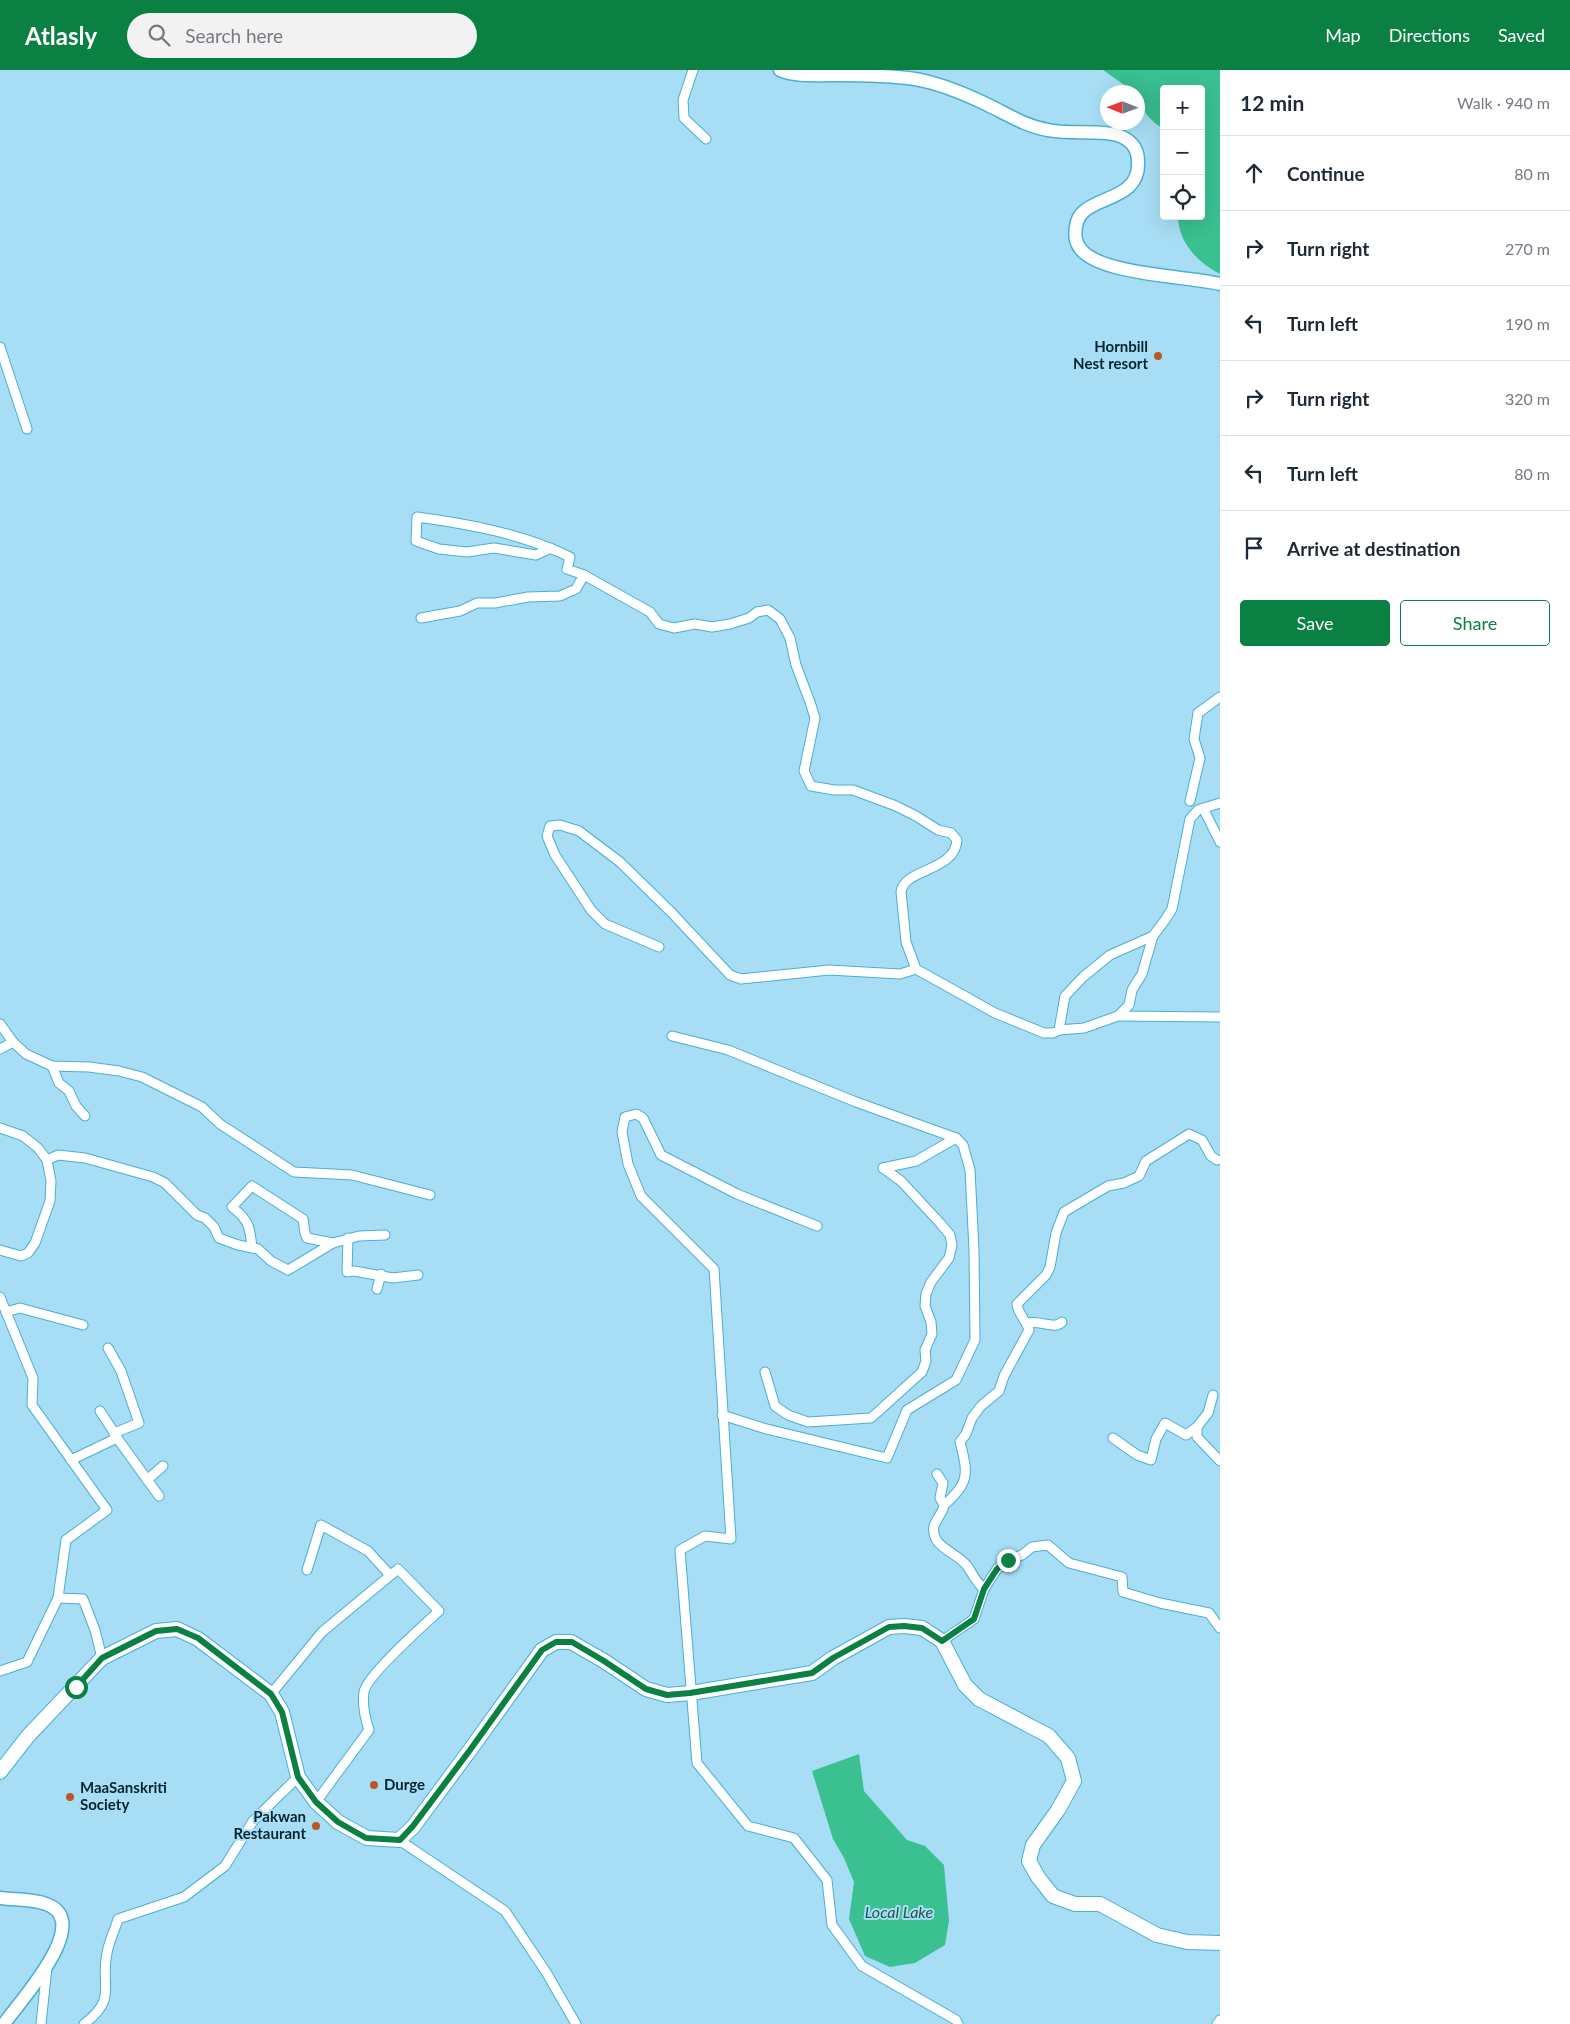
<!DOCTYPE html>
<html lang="en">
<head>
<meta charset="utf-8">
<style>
	:root { --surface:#fff; --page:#f2f2f3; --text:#1f2937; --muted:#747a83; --line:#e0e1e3; --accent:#0b8043 }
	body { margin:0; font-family:Lato,sans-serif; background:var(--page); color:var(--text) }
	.controls { position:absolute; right:15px; top:15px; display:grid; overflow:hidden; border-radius:5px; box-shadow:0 5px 20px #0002 }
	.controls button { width:45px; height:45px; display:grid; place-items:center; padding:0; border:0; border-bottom:1px solid var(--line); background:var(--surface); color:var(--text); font:25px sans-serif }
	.compass { position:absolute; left:1100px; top:15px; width:45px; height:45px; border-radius:50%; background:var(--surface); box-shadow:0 5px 20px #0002; rotate:271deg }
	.stop { position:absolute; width:15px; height:15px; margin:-11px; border:4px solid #0b8043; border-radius:50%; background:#fff }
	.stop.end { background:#0b8043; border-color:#fff; box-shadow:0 1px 5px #0008 }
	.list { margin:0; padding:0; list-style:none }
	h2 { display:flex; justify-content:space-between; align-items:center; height:65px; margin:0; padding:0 20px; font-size:21px }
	h2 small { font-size:16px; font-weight:400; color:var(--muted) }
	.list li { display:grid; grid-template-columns:32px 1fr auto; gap:15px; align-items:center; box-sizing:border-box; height:75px; padding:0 20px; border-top:1px solid var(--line) }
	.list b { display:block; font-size:19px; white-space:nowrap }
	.list em { font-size:16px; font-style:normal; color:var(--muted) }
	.actions { display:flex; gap:10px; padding:15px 20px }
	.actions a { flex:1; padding:11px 0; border:1px solid var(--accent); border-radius:5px; text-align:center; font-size:18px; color:var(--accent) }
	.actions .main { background:var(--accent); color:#fff }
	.icon { flex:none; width:28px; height:28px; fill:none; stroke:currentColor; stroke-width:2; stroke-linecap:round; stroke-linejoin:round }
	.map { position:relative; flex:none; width:1220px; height:1954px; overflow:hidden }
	header { display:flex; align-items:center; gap:30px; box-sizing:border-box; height:70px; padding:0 25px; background:var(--accent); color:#fff }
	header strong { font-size:24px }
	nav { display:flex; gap:28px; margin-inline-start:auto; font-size:18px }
	.search { width:350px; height:45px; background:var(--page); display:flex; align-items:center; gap:12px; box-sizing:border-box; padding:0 18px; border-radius:28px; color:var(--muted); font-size:19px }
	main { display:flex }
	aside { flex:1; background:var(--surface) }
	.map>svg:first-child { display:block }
	.water { fill:#3ac091 }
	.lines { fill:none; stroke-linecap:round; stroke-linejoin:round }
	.street-casing { stroke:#49afd3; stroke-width:11 }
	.secondary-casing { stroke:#49afd3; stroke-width:15 }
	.primary-casing { stroke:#49afd3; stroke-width:16 }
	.street { stroke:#fff; stroke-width:9 }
	.secondary { stroke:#fff; stroke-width:12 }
	.primary { stroke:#fff; stroke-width:14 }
	.route { stroke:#0b8043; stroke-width:6 }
	.poi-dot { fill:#bc5823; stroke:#a7def5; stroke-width:2 }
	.labels { text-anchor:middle; stroke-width:4; stroke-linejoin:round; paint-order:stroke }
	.poi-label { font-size:15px; font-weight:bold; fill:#042530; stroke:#a7def5; text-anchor:end }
	.water-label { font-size:16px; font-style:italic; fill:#245743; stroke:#a7def5 }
</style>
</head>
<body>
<header>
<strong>Atlasly</strong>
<div class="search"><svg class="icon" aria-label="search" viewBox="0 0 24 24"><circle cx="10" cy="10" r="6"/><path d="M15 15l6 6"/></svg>Search here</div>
<nav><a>Map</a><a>Directions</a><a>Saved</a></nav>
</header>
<main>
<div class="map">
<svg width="1220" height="1954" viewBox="0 0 1220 1954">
	<rect width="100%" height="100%" fill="#a7def5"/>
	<g class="water">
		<path d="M 1103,0 L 1220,0 L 1220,204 C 1198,193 1178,172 1178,146 L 1201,146 L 1201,19 L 1164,19 L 1164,59 C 1151,52 1138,37 1138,22 L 1130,22 L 1123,14 Z"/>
		<path d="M 859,1684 L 864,1721 L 907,1770 L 925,1776 L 944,1795 L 949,1851 L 945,1875 L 915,1893 L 890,1897 L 865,1886 L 849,1849 L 854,1812 L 844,1788 L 833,1769 L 812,1701 Z"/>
	</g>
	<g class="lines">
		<defs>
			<g id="street">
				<path d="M 693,0 L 683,30 L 684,48 L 706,69"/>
				<path d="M 0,277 L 27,359"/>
				<path d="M 551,478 L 536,485 L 494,478 L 467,482 L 439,479 L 416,471 L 417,447 C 469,454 523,464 570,487 L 567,499 L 584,505 L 650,542 L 659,554 L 674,558 L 695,554 L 712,557 L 730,554 L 749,548 L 757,542 L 768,540 L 780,549 L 790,568 L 796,595 L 810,632 L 815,648 L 804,701 L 811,716 L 834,720 L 853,720 L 896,736 L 916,746 L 938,760 L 951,763 L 957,770 C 955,802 904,798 901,822 L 906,872 L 916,899 L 995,943 L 1044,963 L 1053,963 L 1059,960 L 1065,926 L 1083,907 L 1110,885 L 1153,866 L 1165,850 L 1172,839 L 1190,749 L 1198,740 L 1220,733"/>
				<path d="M 421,548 L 460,541 L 477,533 L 495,533 L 528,527 L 560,526 L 576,519 L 584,505"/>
				<path d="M 1190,731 L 1200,688 L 1194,669 L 1198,643 L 1220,627"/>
				<path d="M 1203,738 L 1220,772"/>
				<path d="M 659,877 L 605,854 L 591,840 L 555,785 L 547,766 L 550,756 L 560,755 L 579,761 L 620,792 L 672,843 L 730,905 L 741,909 L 829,900 L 900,904 L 916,899"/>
				<path d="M 1118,946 L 1220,947"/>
				<path d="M 0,954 L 13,972 L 26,984 L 52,996 L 89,997 L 119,1001 L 142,1007 L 202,1037 L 220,1054 L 294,1102 L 352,1105 L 430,1125"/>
				<path d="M 1059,960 L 1084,958 L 1118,946 L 1129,935 L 1132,920 L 1142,904 L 1153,866"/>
				<path d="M 672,966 L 728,980 L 856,1032 L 956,1068 L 963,1075 L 970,1100 L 974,1180 L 975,1270 L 956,1310 L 907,1340 L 887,1388 L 763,1358 L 722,1345"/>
				<path d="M 0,979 L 13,972"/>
				<path d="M 52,996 L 59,1013 L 69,1021 L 76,1036 L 85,1046"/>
				<path d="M 0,1058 L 23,1066 L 38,1078 L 47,1090 L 51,1111 L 50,1131 L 35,1173 L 28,1183 L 21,1186 L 0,1180"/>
				<path d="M 47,1090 L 58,1085 L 85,1088 L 153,1107 L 165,1113 L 197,1145 L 205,1148 L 214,1157 L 219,1168 L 238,1175 L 258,1179 L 271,1191 L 288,1200 L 333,1173 L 359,1166 L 385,1165"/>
				<path d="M 883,1098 L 916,1091 L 956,1068"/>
				<path d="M 817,1156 L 737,1124 L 661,1085 L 643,1048 L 636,1044 L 625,1047 L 622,1062 L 628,1094 L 641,1126 L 714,1199 L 731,1469 L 705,1466 L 680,1480 L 697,1693 L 748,1756 L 794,1768 L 827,1810 L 832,1855 L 862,1896 L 956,1950 L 958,1954"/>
				<path d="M 348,1168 L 347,1202 L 354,1201 L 393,1208 L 418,1205"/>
				<path d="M 252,1178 C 250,1157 249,1150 232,1137 L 252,1116 L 303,1149 L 305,1163 L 307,1168 L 333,1173"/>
				<path d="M 377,1219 L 381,1204"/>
				<path d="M 0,1227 L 33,1308 L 32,1335 L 107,1440 L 66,1470 L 58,1528 L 27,1592 L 0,1601"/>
				<path d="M 6,1242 L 20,1238 L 83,1255"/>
				<path d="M 1027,1253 C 1041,1250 1054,1260 1062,1252"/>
				<path d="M 108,1278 L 121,1301 L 139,1353 L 114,1363"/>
				<path d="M 765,1302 L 775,1336 L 788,1345 L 808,1352 L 871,1348 L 922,1302 L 926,1291 L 925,1280 L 932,1264 L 931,1252 L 925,1236 L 926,1224 L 931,1212 L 949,1188 L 952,1175 L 950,1165 L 940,1153 L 901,1111 L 883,1098"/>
				<path d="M 1213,1325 L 1208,1343 L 1197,1357 L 1197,1367 L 1220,1391"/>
				<path d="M 100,1341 L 117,1367"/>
				<path d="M 1113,1368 L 1137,1385 L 1151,1390 L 1156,1369 L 1165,1353 L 1186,1365 L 1197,1357"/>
				<path d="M 71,1390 L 117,1368 L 159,1426"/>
				<path d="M 937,1404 L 943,1413 L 940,1428 L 944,1435 C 943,1443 936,1449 934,1456 C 930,1478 958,1482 968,1497 C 973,1505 976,1512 984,1519"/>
				<path d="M 147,1410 L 163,1396"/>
				<path d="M 944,1435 C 970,1413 968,1403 960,1372 L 966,1364 L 972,1348 L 981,1336 L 999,1321 L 1004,1306 L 1029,1260 C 1026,1250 1018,1244 1017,1234 L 1046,1205 L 1050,1197 L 1056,1163 L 1064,1142 L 1108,1116 L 1124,1113 L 1139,1106 L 1146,1091 L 1189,1064 L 1202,1070 L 1211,1086 L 1217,1090"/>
				<path d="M 307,1500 L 321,1455 L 368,1481 L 390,1505"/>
				<path d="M 58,1528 L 83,1529 L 95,1560 L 102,1588"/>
				<path d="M 942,1571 L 974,1549 L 984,1519 L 997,1499 L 1008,1490 L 1022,1485 L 1032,1477 L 1048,1475 L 1069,1493 L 1122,1507 L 1123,1522 L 1160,1533 L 1209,1543 L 1220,1558"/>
				<path d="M 271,1624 L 322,1562 L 398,1499 L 439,1541 C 425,1554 366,1606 364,1622 C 362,1636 365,1648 369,1660 L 316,1732"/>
				<path d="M 399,1770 L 505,1841 L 546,1902 L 576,1954"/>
				<path d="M 41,1954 L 47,1897"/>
				<path d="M 84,1954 C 118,1928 100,1917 107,1883 C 109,1871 115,1860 118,1849 L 184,1827 L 225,1796 L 253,1751 L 298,1707"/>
				<path d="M 1217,1954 L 1220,1950"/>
			</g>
			<g id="secondary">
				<path d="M 780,0 C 797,7 814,5 832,5 C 859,5 888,5 915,9 C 939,13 963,23 986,34 C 1007,44 1025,56 1048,60 C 1069,65 1110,58 1126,69 C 1134,74 1138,82 1138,91 C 1141,136 1079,123 1076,157 C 1075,163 1075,170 1078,175 C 1092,205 1189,206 1220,214"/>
				<path d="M 0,1828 C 15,1830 33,1829 46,1834 C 96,1851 17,1934 4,1954"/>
			</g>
			<path id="primary" d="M 0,1702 L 28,1666 L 102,1588 L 156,1561 L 177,1559 L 198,1569 L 271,1624 L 282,1642 L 298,1707 L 316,1732 L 338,1752 L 367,1768 L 399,1770 L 413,1757 L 470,1680 L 542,1580 L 556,1572 L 571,1572 L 604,1591 L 646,1619 L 667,1625 L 691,1623 L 812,1603 L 833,1588 L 889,1557 L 904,1556 L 922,1558 L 942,1571 L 965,1615 L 979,1629 L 1049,1666 L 1068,1688 L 1074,1711 L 1058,1740 L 1033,1775 L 1029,1791 L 1038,1807 L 1053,1826 L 1075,1834 L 1100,1834 L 1157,1865 L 1187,1872 L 1220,1873"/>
		</defs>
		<use href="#street" class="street-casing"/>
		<use href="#secondary" class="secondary-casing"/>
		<use href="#primary" class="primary-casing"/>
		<use href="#street" class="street"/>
		<use href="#secondary" class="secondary"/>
		<use href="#primary" class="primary"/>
	</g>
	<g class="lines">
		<path class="route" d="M 76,1617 L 102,1588 L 156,1561 L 177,1559 L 198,1568 L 271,1624 L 282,1642 L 298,1707 L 316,1732 L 338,1752 L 366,1768 L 400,1770 L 413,1756 L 470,1680 L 542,1580 L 556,1572 L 572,1572 L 604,1591 L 646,1619 L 667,1625 L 690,1623 L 812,1603 L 833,1588 L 889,1557 L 904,1556 L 922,1558 L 942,1571 L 974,1549 L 984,1519 L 997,1499 L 1008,1490"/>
	</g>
	<g class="poi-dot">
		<circle cx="1158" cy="286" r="5"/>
		<circle cx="374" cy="1715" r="5"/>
		<circle cx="70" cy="1727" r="5"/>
		<circle cx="316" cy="1756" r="5"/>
	</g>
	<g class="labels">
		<g class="poi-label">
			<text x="1148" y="282">Hornbill<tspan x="1148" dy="17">Nest resort</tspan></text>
			<text x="384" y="1720" text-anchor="start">Durge</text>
			<text x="80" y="1723" text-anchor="start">MaaSanskriti<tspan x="80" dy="17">Society</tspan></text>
			<text x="306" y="1752">Pakwan<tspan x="306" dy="17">Restaurant</tspan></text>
		</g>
		<g class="water-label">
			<text x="899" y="1848">Local Lake</text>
		</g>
	</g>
</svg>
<div class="controls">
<button>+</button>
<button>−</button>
<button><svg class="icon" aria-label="locate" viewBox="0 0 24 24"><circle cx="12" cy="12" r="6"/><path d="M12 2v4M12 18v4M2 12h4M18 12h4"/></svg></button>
</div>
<svg class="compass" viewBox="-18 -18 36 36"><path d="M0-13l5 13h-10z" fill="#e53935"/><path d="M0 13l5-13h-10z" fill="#747a83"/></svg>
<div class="stop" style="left:76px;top:1617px"></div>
<div class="stop end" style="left:1008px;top:1490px"></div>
</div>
<aside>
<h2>12 min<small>Walk · 940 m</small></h2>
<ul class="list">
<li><svg class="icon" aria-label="ahead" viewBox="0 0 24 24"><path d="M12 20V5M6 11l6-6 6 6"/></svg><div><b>Continue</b></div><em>80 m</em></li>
<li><svg class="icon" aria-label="right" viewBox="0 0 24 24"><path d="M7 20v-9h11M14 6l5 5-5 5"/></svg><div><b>Turn right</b></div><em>270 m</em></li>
<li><svg class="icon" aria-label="left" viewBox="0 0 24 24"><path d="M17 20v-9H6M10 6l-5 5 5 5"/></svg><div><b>Turn left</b></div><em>190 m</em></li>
<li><svg class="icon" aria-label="right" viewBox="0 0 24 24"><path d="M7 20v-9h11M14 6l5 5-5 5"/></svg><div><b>Turn right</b></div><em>320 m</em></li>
<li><svg class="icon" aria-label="left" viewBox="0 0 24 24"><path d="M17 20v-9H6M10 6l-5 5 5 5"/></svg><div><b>Turn left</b></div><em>80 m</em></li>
<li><svg class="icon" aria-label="arrive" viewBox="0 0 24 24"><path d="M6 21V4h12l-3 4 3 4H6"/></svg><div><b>Arrive at destination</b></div></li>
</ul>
<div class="actions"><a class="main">Save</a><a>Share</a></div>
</aside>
</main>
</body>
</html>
